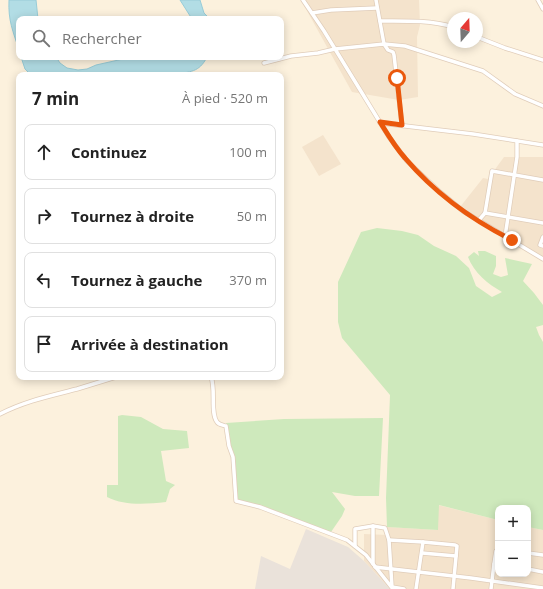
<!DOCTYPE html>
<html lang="fr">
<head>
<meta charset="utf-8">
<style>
	:root { --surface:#fff; --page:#f6f6f6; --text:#222; --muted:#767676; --line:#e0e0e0 }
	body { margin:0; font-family:"Open Sans",sans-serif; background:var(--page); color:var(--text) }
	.controls { position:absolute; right:12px; bottom:12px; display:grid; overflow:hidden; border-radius:8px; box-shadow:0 2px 10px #0003 }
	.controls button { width:36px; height:36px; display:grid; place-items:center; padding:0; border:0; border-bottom:1px solid var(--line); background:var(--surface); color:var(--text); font:20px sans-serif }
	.compass { position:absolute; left:447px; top:12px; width:36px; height:36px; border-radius:50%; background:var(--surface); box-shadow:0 2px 10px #0003; rotate:19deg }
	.stop { position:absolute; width:12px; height:12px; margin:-9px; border:3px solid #ea580c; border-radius:50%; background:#fff }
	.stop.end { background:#ea580c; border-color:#fff; box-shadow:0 1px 4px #0008 }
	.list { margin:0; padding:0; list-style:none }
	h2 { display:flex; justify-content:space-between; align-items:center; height:52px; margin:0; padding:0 16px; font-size:17px }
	h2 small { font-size:13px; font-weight:400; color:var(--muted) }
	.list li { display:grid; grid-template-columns:26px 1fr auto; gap:12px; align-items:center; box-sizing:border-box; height:56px; margin:0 8px 8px; padding:0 8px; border:1px solid var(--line); border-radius:8px }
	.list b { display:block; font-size:15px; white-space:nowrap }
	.list em { font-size:13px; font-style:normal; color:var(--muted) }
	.icon { flex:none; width:22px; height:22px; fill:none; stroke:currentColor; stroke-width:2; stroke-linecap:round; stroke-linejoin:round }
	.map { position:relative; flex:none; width:543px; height:589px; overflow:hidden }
	.search { position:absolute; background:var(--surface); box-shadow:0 2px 10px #0003; left:16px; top:16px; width:268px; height:44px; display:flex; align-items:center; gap:10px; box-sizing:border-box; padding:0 14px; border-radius:8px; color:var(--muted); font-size:15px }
	.panel { position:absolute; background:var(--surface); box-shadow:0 2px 10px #0003; left:16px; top:72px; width:268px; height:308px; border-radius:8px }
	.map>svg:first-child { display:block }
	.residential { fill:#f4e3cc }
	.industrial { fill:#eae2da }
	.green { fill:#cee9bc }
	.water { fill:#b2dde5; stroke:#98ccd7 }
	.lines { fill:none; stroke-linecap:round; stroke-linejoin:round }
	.street-casing { stroke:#e0cdba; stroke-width:5 }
	.street { stroke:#fff; stroke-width:3.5 }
	.route { stroke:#ea580c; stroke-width:5 }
</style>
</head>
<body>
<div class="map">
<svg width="543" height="589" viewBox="0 0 543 589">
	<rect width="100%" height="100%" fill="#fcf1dd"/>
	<g class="residential">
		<path d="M 301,0 L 419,0 L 420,25 L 417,37 L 418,97 L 399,100 L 352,92 Z"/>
		<path d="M 323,135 L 341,164 L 319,176 L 302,147 Z"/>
		<path d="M 504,157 L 543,157 L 543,260 L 477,218 L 463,214 L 460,207 L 483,178 L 488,179 Z"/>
		<path d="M 438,505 L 498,520 L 498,574 L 528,574 L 528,527 L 543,530 L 543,589 L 390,589 L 364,561 L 364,534 L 388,535 L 387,527 L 438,530 Z"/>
	</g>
	<path class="industrial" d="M 306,529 L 348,547 L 364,561 L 390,589 L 255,589 L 261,556 L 290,569 Z"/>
	<g class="green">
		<path d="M 377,228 L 402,231 L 418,235 L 434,246 L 456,256 L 469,268 L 476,286 L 492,297 L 502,292 C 488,284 474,273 468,257 L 474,252 L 479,256 L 478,251 L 485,251 L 496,256 L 496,266 L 493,274 L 501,277 L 508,275 L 505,258 L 532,264 L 523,281 L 534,293 L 543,305 L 543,325 L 536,327 L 539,335 L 543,342 L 543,530 L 528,527 L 528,508 L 498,508 L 498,520 L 439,505 L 438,530 L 387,527 L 386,498 L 390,395 L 342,338 L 338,322 L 338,282 L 361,232 Z"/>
		<path d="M 122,415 L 141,417 L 163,429 L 187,431 L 189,448 L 161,451 L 166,481 L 175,485 L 170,489 L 166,502 C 146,504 125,506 107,497 L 107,485 L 118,485 L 118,416 Z"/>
		<path d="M 383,418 L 379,496 L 355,496 L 332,492 L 345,509 L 342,516 L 331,532 L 316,528 L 266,507 L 237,500 L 233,451 L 230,447 L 226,423 L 284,419 Z"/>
	</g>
	<g class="water">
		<path d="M 9,0 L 36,0 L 38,19 L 19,19 L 19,50 C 13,31 8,21 9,0 Z"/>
		<path d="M 180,0 L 200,0 L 204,13 L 210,19 L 192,19 Z"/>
		<path d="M 21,57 L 56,57 L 60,63 L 67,68 L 78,70 L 87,69 L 96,65 L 132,57 L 207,57 C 199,73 190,71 175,75 L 31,75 L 25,69 Z"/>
	</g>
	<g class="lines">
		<defs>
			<g id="street">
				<path d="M 303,0 L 324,31 L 389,137 L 407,161 L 440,192 L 463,211 L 543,259"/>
				<path d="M 376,0 L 384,44 L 388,50 L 393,52 L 394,55 L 402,125"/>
				<path d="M 538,0 L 543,9"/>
				<path d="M 312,13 L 331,10 L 377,8"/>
				<path d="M 380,21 C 403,21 430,20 453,27"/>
				<path d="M 477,37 L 505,48 L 543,60"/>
				<path d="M 264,63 L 291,56 L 318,53 L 335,49 L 384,44 L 405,46 L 483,71 L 515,94 L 543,106"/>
				<path d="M 380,123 L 473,134 L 543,145"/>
				<path d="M 485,213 L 492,171 L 543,180"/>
				<path d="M 479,220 L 485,213 L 543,223"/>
				<path d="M 505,237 L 517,157 L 517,141"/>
				<path d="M 543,237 L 540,245 L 543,246"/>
				<path d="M 211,377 C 216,389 210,413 217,422 C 219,425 223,425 226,426 L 229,446 L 233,457 L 236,501 L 260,507 L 347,540 L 366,555 L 393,589"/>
				<path d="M 0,414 C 25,401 50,396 77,389 C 90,385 103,381 116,377"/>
				<path d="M 389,540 L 423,542"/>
				<path d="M 355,546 L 355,529 L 373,526 L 385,528 L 389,540 L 392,587 L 404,589"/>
				<path d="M 422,553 L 456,556"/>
				<path d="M 528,553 L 543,555"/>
				<path d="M 373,564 L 373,526"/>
				<path d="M 494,564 L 496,551 L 498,550"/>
				<path d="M 375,567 L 471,578 L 543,588"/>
				<path d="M 528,569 L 543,572"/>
				<path d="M 416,589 L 423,542 L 455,545 L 457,546 L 453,589"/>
				<path d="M 491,589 L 494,564 L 498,565"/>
			</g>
		</defs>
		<use href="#street" class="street-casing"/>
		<use href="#street" class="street"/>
	</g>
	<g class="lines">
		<path class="route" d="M 397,78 L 402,125 L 380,122 C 388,135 395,147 405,158 C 434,192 472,220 512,240"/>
	</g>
</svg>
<div class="controls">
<button>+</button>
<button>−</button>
</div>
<svg class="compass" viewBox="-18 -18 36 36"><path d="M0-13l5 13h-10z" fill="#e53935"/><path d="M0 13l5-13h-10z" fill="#767676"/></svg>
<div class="stop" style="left:397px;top:78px"></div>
<div class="stop end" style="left:512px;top:240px"></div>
<div class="search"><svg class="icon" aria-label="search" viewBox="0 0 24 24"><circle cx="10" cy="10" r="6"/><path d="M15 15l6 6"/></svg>Rechercher</div>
<section class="panel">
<h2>7 min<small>À pied · 520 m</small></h2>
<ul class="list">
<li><svg class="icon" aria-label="ahead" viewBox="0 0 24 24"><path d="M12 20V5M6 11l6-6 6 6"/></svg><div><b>Continuez</b></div><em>100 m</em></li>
<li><svg class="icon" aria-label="right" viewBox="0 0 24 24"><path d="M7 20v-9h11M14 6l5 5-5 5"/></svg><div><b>Tournez à droite</b></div><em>50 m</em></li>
<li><svg class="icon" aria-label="left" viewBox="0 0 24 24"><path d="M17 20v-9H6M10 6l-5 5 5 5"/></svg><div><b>Tournez à gauche</b></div><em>370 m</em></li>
<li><svg class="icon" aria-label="arrive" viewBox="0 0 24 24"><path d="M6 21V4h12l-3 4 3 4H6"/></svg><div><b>Arrivée à destination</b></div></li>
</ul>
</section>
</div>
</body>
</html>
